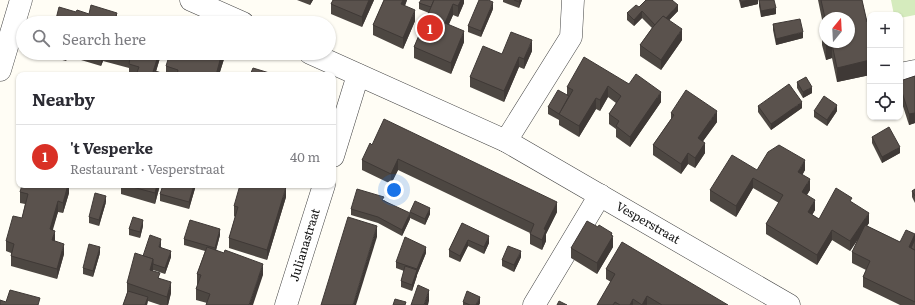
<!DOCTYPE html>
<html lang="en">
<head>
<meta charset="utf-8">
<style>
	:root { --surface:#fff; --page:#f7f7f7; --text:#2b2b33; --muted:#7c7c81; --line:#e1e1e2; --accent:#d93025 }
	body { margin:0; font-family:Literata,serif; background:var(--page); color:var(--text) }
	.controls { position:absolute; right:12px; top:12px; display:grid; overflow:hidden; border-radius:8px; box-shadow:0 1px 3px #0004 }
	.controls button { width:36px; height:36px; display:grid; place-items:center; padding:0; border:0; border-bottom:1px solid var(--line); background:var(--surface); color:var(--text); font:20px sans-serif }
	.compass { position:absolute; left:819px; top:12px; width:36px; height:36px; border-radius:50%; background:var(--surface); box-shadow:0 1px 3px #0004; rotate:18deg }
	.you { position:absolute; left:394px; top:190px; width:14px; height:14px; margin:-10px; border:3px solid #fff; border-radius:50%; background:#1a73e8; box-shadow:0 0 0 6px #1a73e833 }
	.badge { display:grid; place-items:center; width:26px; height:26px; border-radius:50%; background:var(--accent); color:#fff; font-size:13px; font-weight:700 }
	.pin { position:absolute; translate:-50% -50%; border:2px solid #fff; box-shadow:0 1px 4px #0006 }
	.list { margin:0; padding:0; list-style:none }
	h2 { display:flex; justify-content:space-between; align-items:center; height:52px; margin:0; padding:0 16px; font-size:17px }
	h2 small { font-size:13px; font-weight:400; color:var(--muted) }
	.list li { display:grid; grid-template-columns:26px 1fr auto; gap:12px; align-items:center; box-sizing:border-box; height:64px; padding:0 16px; border-top:1px solid var(--line) }
	.list b { display:block; font-size:15px; white-space:nowrap }
	.list p { margin:0; font-size:13px; white-space:nowrap; color:var(--muted) }
	.list em { font-size:13px; font-style:normal; color:var(--muted) }
	.icon { flex:none; width:22px; height:22px; fill:none; stroke:currentColor; stroke-width:2; stroke-linecap:round; stroke-linejoin:round }
	.map { position:relative; flex:none; width:915px; height:305px; overflow:hidden }
	.search { position:absolute; background:var(--surface); box-shadow:0 1px 3px #0004; left:16px; top:16px; width:320px; height:44px; display:flex; align-items:center; gap:10px; box-sizing:border-box; padding:0 14px; border-radius:22px; color:var(--muted); font-size:15px }
	.panel { position:absolute; background:var(--surface); box-shadow:0 1px 3px #0004; left:16px; top:72px; width:320px; height:116px; border-radius:8px }
	.map>svg:first-child { display:block }
	.green { fill:#d5ebbd }
	.lines { fill:none; stroke-linecap:round; stroke-linejoin:round }
	.minor-casing { stroke:#444; stroke-width:23 }
	.minor { stroke:#fff; stroke-width:22 }
	.wall { fill:#4d4742; fill-rule:evenodd }
	.shaded-wall { fill:#3f3936 }
	.building { fill:#5a524d; stroke:#3f3936 }
	.labels { text-anchor:middle; stroke-width:4; stroke-linejoin:round; paint-order:stroke }
	.street-label { font-size:12px; fill:#111; stroke:#fff }
</style>
</head>
<body>
<div class="map">
<svg width="915" height="305" viewBox="0 0 915 305">
	<rect width="100%" height="100%" fill="#fffdf5"/>
	<path class="green" d="M 891,0 L 915,0 L 915,15 L 900,18 L 900,15 L 894,15 Z"/>
	<g class="lines">
		<defs>
			<g id="minor">
				<path d="M 191,0 L 243,23"/>
				<path d="M 310,53 L 506,141 L 789,305"/>
				<path d="M 0,70 L 21,0"/>
				<path d="M 900,74 L 915,71"/>
				<path d="M 506,141 L 571,37 L 573,0"/>
				<path d="M 333,156 L 358,75"/>
				<path d="M 286,305 L 324,185"/>
				<path d="M 534,305 L 600,195"/>
			</g>
		</defs>
		<use href="#minor" class="minor-casing"/>
		<use href="#minor" class="minor"/>
	</g>
	<g class="wall">
		<path d="M 297,0 L 313,0 L 310,5 Z"/>
		<path d="M 333,0 L 374,0 L 362,27 L 331,14 L 331,4 Z"/>
		<path d="M 384,0 L 407,0 L 405,6 L 415,21 L 403,49 L 373,35 L 373,25 Z"/>
		<path d="M 464,0 L 464,3 L 458,17 L 453,15 L 449,24 L 464,42 L 451,74 L 414,58 L 414,47 L 429,13 L 419,9 L 419,3 Z"/>
		<path d="M 503,0 L 522,0 L 519,8 L 503,2 Z"/>
		<path d="M 739,0 L 758,0 L 758,4 L 741,8 Z"/>
		<path d="M 759,0 L 776,14 L 761,17 L 759,6 Z"/>
		<path d="M 818,0 L 862,0 L 867,22 L 870,21 L 870,75 L 837,82 L 832,58 L 826,60 L 822,45 L 822,30 L 824,29 ZM 825,18 L 849,18 L 849,42 L 825,42 Z"/>
		<path d="M 639,7 L 678,11 L 669,20 L 682,40 L 661,70 L 640,56 L 640,45 L 652,28 L 642,18 L 634,26 L 627,20 L 627,13 Z"/>
		<path d="M 493,9 L 481,37 L 468,32 L 468,26 Z"/>
		<path d="M 773,24 L 803,38 L 776,45 L 773,30 Z"/>
		<path d="M 532,51 L 524,69 L 519,67 L 504,102 L 470,87 L 470,77 L 502,54 Z"/>
		<path d="M 48,53 L 69,53 L 66,61 L 48,56 Z"/>
		<path d="M 78,53 L 160,53 L 160,58 L 156,71 L 166,74 L 166,66 L 224,53 L 224,59 L 219,75 L 129,75 L 129,68 L 103,61 L 101,66 L 81,60 L 81,54 Z"/>
		<path d="M 915,76 L 915,123 L 909,125 L 900,97 L 900,81 Z"/>
		<path d="M 797,82 L 812,93 L 803,98 L 797,88 Z"/>
		<path d="M 629,84 L 661,102 L 630,147 L 616,137 L 616,129 L 609,124 L 609,114 L 616,103 L 608,97 L 600,111 L 596,109 L 579,137 L 559,125 L 559,120 L 548,114 L 548,107 L 567,95 L 567,87 Z"/>
		<path d="M 758,106 L 802,108 L 771,130 L 758,112 Z"/>
		<path d="M 814,111 L 837,111 L 827,126 L 814,117 Z"/>
		<path d="M 671,113 L 717,122 L 703,141 L 705,153 L 695,168 L 688,164 L 681,174 L 653,155 L 653,145 L 671,119 Z"/>
		<path d="M 872,137 L 900,153 L 882,163 L 872,143 Z"/>
		<path d="M 372,145 L 557,212 L 546,234 L 546,241 L 542,250 L 530,244 L 530,233 L 398,170 L 391,184 L 362,170 L 362,160 Z"/>
		<path d="M 757,170 L 805,170 L 802,175 L 810,190 L 807,195 L 815,210 L 812,215 L 819,219 L 852,202 L 869,223 L 867,226 L 900,242 L 915,234 L 915,305 L 900,305 L 863,287 L 863,277 L 866,270 L 852,263 L 852,252 L 859,238 L 850,251 L 832,240 L 817,265 L 766,234 L 766,224 L 779,203 L 753,188 L 736,217 L 710,201 L 710,190 Z"/>
		<path d="M 69,185 L 69,193 L 63,213 L 58,212 L 52,230 L 55,241 L 64,254 L 57,279 L 11,266 L 11,253 L 6,251 L 6,241 L 22,218 L 25,204 L 20,203 L 20,192 Z"/>
		<path d="M 121,185 L 160,185 L 155,204 L 121,194 Z"/>
		<path d="M 196,185 L 189,209 L 160,201 L 160,194 Z"/>
		<path d="M 230,185 L 239,185 L 239,187 Z"/>
		<path d="M 915,189 L 915,203 L 912,197 L 912,191 Z"/>
		<path d="M 286,197 L 267,260 L 229,248 L 229,238 L 235,217 L 234,216 L 234,206 Z"/>
		<path d="M 384,200 L 410,219 L 402,236 L 378,223 L 351,215 L 351,209 Z"/>
		<path d="M 106,202 L 99,226 L 89,223 L 89,217 Z"/>
		<path d="M 410,212 L 430,214 L 425,225 L 410,218 Z"/>
		<path d="M 462,223 L 489,243 L 484,254 L 468,246 L 460,262 L 449,257 L 449,250 Z"/>
		<path d="M 143,226 L 140,238 L 129,235 L 129,229 Z"/>
		<path d="M 220,235 L 216,250 L 263,275 L 207,303 L 196,300 L 196,289 L 198,285 L 197,285 L 197,274 L 205,251 L 184,245 L 184,239 Z"/>
		<path d="M 612,236 L 613,247 L 597,274 L 571,258 L 571,248 Z"/>
		<path d="M 161,245 L 161,247 L 171,257 L 165,274 L 153,270 L 153,271 L 171,293 L 168,305 L 160,305 L 148,301 L 147,305 L 123,305 L 127,293 L 127,283 L 143,256 Z"/>
		<path d="M 100,253 L 93,277 L 83,274 L 83,268 Z"/>
		<path d="M 426,253 L 417,275 L 412,291 L 401,287 L 401,281 L 404,271 L 396,268 L 396,262 Z"/>
		<path d="M 521,257 L 514,272 L 502,266 L 502,260 Z"/>
		<path d="M 606,269 L 728,305 L 597,305 L 611,282 L 606,279 Z"/>
		<path d="M 463,302 L 480,303 L 479,305 L 463,305 Z"/>
	</g>
	<g class="shaded-wall">
		<path d="M 310,0 L 313,0 L 310,5 Z"/>
		<path d="M 369,0 L 374,0 L 362,27 L 362,17 Z"/>
		<path d="M 403,0 L 407,0 L 401,15 L 401,4 Z"/>
		<path d="M 461,0 L 464,0 L 464,3 L 458,17 L 458,6 Z"/>
		<path d="M 520,0 L 522,0 L 519,8 L 519,2 Z"/>
		<path d="M 749,0 L 758,0 L 758,4 L 741,8 L 741,2 Z"/>
		<path d="M 493,2 L 493,9 L 481,37 L 481,31 Z"/>
		<path d="M 453,4 L 453,15 L 445,33 L 445,23 Z"/>
		<path d="M 678,5 L 678,11 L 657,33 L 657,27 Z"/>
		<path d="M 776,8 L 776,14 L 761,17 L 761,11 Z"/>
		<path d="M 415,10 L 415,21 L 403,49 L 403,38 Z"/>
		<path d="M 642,11 L 642,18 L 634,26 L 634,20 Z"/>
		<path d="M 117,13 L 117,23 L 114,21 Z"/>
		<path d="M 682,29 L 682,40 L 661,70 L 661,60 Z"/>
		<path d="M 464,31 L 464,42 L 451,74 L 451,63 Z"/>
		<path d="M 803,32 L 803,38 L 776,45 L 776,39 Z"/>
		<path d="M 532,40 L 532,51 L 524,69 L 524,59 Z"/>
		<path d="M 832,44 L 832,58 L 826,60 L 826,45 Z"/>
		<path d="M 66,53 L 69,53 L 66,61 Z"/>
		<path d="M 102,53 L 103,53 L 103,61 L 101,66 L 101,56 Z"/>
		<path d="M 159,53 L 160,53 L 160,58 L 155,75 L 152,75 Z"/>
		<path d="M 222,53 L 224,53 L 224,59 L 219,75 L 216,75 Z"/>
		<path d="M 519,57 L 519,67 L 504,102 L 504,91 Z"/>
		<path d="M 870,60 L 870,75 L 837,82 L 837,68 Z"/>
		<path d="M 608,86 L 608,97 L 600,111 L 600,100 Z"/>
		<path d="M 812,87 L 812,93 L 803,98 L 803,92 Z"/>
		<path d="M 661,92 L 661,102 L 630,147 L 630,137 Z"/>
		<path d="M 596,98 L 596,109 L 579,137 L 579,126 Z"/>
		<path d="M 802,102 L 802,108 L 771,130 L 771,124 Z"/>
		<path d="M 837,105 L 837,111 L 827,126 L 827,120 Z"/>
		<path d="M 717,111 L 717,122 L 698,148 L 698,138 Z"/>
		<path d="M 915,113 L 915,123 L 909,125 L 909,114 Z"/>
		<path d="M 705,143 L 705,153 L 695,168 L 695,158 Z"/>
		<path d="M 900,147 L 900,153 L 882,163 L 882,157 Z"/>
		<path d="M 688,153 L 688,164 L 681,174 L 681,164 Z"/>
		<path d="M 398,159 L 398,170 L 391,184 L 391,174 Z"/>
		<path d="M 805,160 L 805,170 L 798,183 L 798,172 Z"/>
		<path d="M 753,178 L 753,188 L 736,217 L 736,206 Z"/>
		<path d="M 810,179 L 810,190 L 802,202 L 802,192 Z"/>
		<path d="M 68,185 L 69,185 L 69,193 L 63,213 L 63,203 Z"/>
		<path d="M 157,185 L 160,185 L 155,204 L 155,193 Z"/>
		<path d="M 194,185 L 196,185 L 189,209 L 189,202 Z"/>
		<path d="M 286,187 L 286,197 L 267,260 L 267,250 Z"/>
		<path d="M 106,196 L 106,202 L 99,226 L 99,220 Z"/>
		<path d="M 815,200 L 815,210 L 808,222 L 808,212 Z"/>
		<path d="M 58,201 L 58,212 L 50,240 L 50,229 Z"/>
		<path d="M 557,202 L 557,212 L 546,234 L 546,241 L 542,250 L 542,240 L 544,229 Z"/>
		<path d="M 430,208 L 430,214 L 425,225 L 425,219 Z"/>
		<path d="M 410,213 L 410,219 L 402,236 L 402,230 Z"/>
		<path d="M 869,213 L 869,223 L 850,251 L 850,241 Z"/>
		<path d="M 143,220 L 143,226 L 140,238 L 140,232 Z"/>
		<path d="M 377,226 L 377,237 L 356,305 L 353,305 Z"/>
		<path d="M 220,229 L 220,235 L 215,254 L 215,248 Z"/>
		<path d="M 832,230 L 832,240 L 817,265 L 817,255 Z"/>
		<path d="M 55,231 L 55,241 L 52,240 Z"/>
		<path d="M 612,233 L 612,238 L 613,236 L 613,247 L 597,274 L 597,263 Z"/>
		<path d="M 915,234 L 915,245 L 911,252 L 909,247 Z"/>
		<path d="M 489,236 L 489,243 L 484,254 L 484,247 Z"/>
		<path d="M 161,239 L 161,245 L 159,253 L 159,247 Z"/>
		<path d="M 468,240 L 468,246 L 460,262 L 460,256 Z"/>
		<path d="M 64,244 L 64,254 L 57,279 L 57,269 Z"/>
		<path d="M 100,247 L 100,253 L 93,277 L 93,271 Z"/>
		<path d="M 426,247 L 426,253 L 417,275 L 417,269 Z"/>
		<path d="M 171,251 L 171,257 L 165,274 L 165,268 Z"/>
		<path d="M 521,251 L 521,257 L 514,272 L 514,265 Z"/>
		<path d="M 153,259 L 153,270 L 150,280 L 150,270 Z"/>
		<path d="M 263,264 L 263,275 L 253,305 L 249,305 Z"/>
		<path d="M 417,270 L 417,276 L 412,291 L 412,285 Z"/>
		<path d="M 171,282 L 171,293 L 168,305 L 167,305 L 167,297 Z"/>
		<path d="M 429,290 L 429,301 L 428,305 L 424,305 Z"/>
		<path d="M 647,296 L 647,305 L 642,305 Z"/>
		<path d="M 148,297 L 147,305 L 145,305 Z"/>
		<path d="M 480,297 L 480,303 L 479,305 L 476,305 Z"/>
		<path d="M 633,299 L 633,305 L 630,305 Z"/>
	</g>
	<g class="building">
		<path d="M 333,0 L 369,0 L 362,17 L 331,4 Z"/>
		<path d="M 384,0 L 403,0 L 401,4 L 415,10 L 403,38 L 373,25 Z"/>
		<path d="M 421,0 L 434,0 L 431,7 L 419,3 Z"/>
		<path d="M 434,0 L 461,0 L 458,6 L 453,4 L 445,23 L 464,31 L 451,63 L 414,47 Z"/>
		<path d="M 479,0 L 488,0 L 493,2 L 481,31 L 468,26 Z"/>
		<path d="M 514,0 L 520,0 L 519,2 Z"/>
		<path d="M 646,0 L 672,0 L 678,5 L 666,18 L 663,16 L 655,25 L 642,11 L 634,20 L 627,13 L 636,5 L 639,7 Z"/>
		<path d="M 740,0 L 749,0 L 741,2 Z"/>
		<path d="M 759,0 L 774,0 L 776,8 L 761,11 Z"/>
		<path d="M 821,0 L 862,0 L 867,22 L 870,21 L 870,33 L 869,33 L 870,37 L 870,60 L 837,68 L 832,44 L 826,45 L 825,42 L 849,42 L 849,18 L 825,18 Z"/>
		<path d="M 91,5 L 117,13 L 114,21 L 121,23 L 55,23 L 59,7 L 76,12 L 77,10 L 89,14 Z"/>
		<path d="M 663,16 L 682,29 L 661,60 L 640,45 L 653,27 Z"/>
		<path d="M 140,19 L 153,23 L 139,23 Z"/>
		<path d="M 800,19 L 803,32 L 776,39 L 773,24 Z"/>
		<path d="M 825,29 L 825,41 L 822,30 Z"/>
		<path d="M 511,32 L 532,40 L 524,59 L 519,57 L 504,91 L 470,77 L 483,46 L 502,54 Z"/>
		<path d="M 92,53 L 102,53 L 101,56 Z"/>
		<path d="M 112,53 L 159,53 L 152,75 L 136,75 L 139,67 L 129,64 L 130,58 Z"/>
		<path d="M 170,53 L 222,53 L 216,75 L 177,75 L 178,70 L 166,66 Z"/>
		<path d="M 584,57 L 629,84 L 636,74 L 661,92 L 630,137 L 616,126 L 619,121 L 609,114 L 621,96 L 608,86 L 600,100 L 596,98 L 579,126 L 559,114 L 573,90 L 567,87 Z"/>
		<path d="M 253,68 L 276,75 L 250,75 Z"/>
		<path d="M 154,71 L 166,74 L 166,75 L 153,75 Z"/>
		<path d="M 915,76 L 915,113 L 909,114 L 900,86 L 900,81 Z"/>
		<path d="M 806,77 L 812,87 L 803,92 L 797,82 Z"/>
		<path d="M 789,84 L 802,102 L 771,124 L 758,106 Z"/>
		<path d="M 558,90 L 569,96 L 559,114 L 548,107 Z"/>
		<path d="M 686,90 L 717,111 L 698,138 L 705,143 L 695,158 L 688,153 L 681,164 L 653,145 L 674,115 L 671,113 Z"/>
		<path d="M 824,96 L 837,105 L 827,120 L 814,111 Z"/>
		<path d="M 384,119 L 557,202 L 544,229 L 546,230 L 542,240 L 530,234 L 534,224 L 398,159 L 391,174 L 362,160 L 370,143 L 372,145 Z"/>
		<path d="M 889,127 L 900,147 L 882,157 L 872,137 Z"/>
		<path d="M 779,145 L 805,160 L 798,172 L 810,179 L 802,192 L 815,200 L 808,212 L 819,219 L 836,188 L 852,198 L 850,201 L 869,213 L 850,241 L 832,230 L 817,255 L 766,224 L 783,195 L 753,178 L 736,206 L 710,190 L 732,155 L 757,170 L 768,152 Z"/>
		<path d="M 22,185 L 68,185 L 63,203 L 58,201 L 50,229 L 55,231 L 52,240 L 64,244 L 57,269 L 11,256 L 14,244 L 6,241 L 13,216 L 22,218 L 28,194 L 20,192 Z"/>
		<path d="M 125,185 L 157,185 L 155,193 Z"/>
		<path d="M 163,185 L 194,185 L 189,202 L 160,194 Z"/>
		<path d="M 240,185 L 280,185 L 286,187 L 267,250 L 229,238 L 238,207 L 234,206 Z"/>
		<path d="M 357,189 L 384,197 L 382,200 L 410,213 L 402,230 L 378,217 L 351,209 Z"/>
		<path d="M 915,189 L 915,196 L 912,191 Z"/>
		<path d="M 95,193 L 106,196 L 99,220 L 89,217 Z"/>
		<path d="M 415,201 L 430,208 L 425,219 L 410,212 Z"/>
		<path d="M 133,217 L 143,220 L 140,232 L 129,229 Z"/>
		<path d="M 348,217 L 377,226 L 353,305 L 321,305 Z"/>
		<path d="M 190,220 L 220,229 L 215,248 L 184,239 Z"/>
		<path d="M 587,221 L 598,227 L 599,225 L 612,233 L 611,235 L 613,236 L 597,263 L 571,248 Z"/>
		<path d="M 462,223 L 489,236 L 484,247 L 468,240 L 460,256 L 449,250 Z"/>
		<path d="M 865,225 L 900,242 L 906,230 L 915,234 L 909,247 L 915,250 L 915,302 L 863,277 L 870,261 L 852,252 Z"/>
		<path d="M 150,235 L 161,239 L 159,247 L 171,251 L 165,268 L 153,264 L 153,259 L 143,256 Z"/>
		<path d="M 405,237 L 426,247 L 417,269 L 396,262 Z"/>
		<path d="M 915,239 L 915,250 L 911,248 Z"/>
		<path d="M 622,242 L 728,305 L 662,305 L 647,296 L 642,305 L 633,299 L 630,305 L 620,305 L 615,302 L 613,305 L 597,305 L 615,274 L 606,269 Z"/>
		<path d="M 89,244 L 100,247 L 93,271 L 83,268 Z"/>
		<path d="M 508,246 L 521,251 L 514,265 L 502,260 Z"/>
		<path d="M 207,247 L 224,253 L 225,250 L 263,264 L 249,305 L 206,305 L 210,294 L 196,289 L 201,275 L 197,274 Z"/>
		<path d="M 135,253 L 153,259 L 150,270 L 160,273 L 158,278 L 171,282 L 167,297 L 127,283 Z"/>
		<path d="M 405,266 L 417,270 L 412,285 L 401,281 Z"/>
		<path d="M 418,285 L 429,290 L 424,305 L 411,305 Z"/>
		<path d="M 10,290 L 40,298 L 38,305 L 0,305 L 0,300 L 6,302 Z"/>
		<path d="M 128,291 L 148,297 L 145,305 L 123,305 Z"/>
		<path d="M 467,291 L 480,297 L 476,305 L 470,305 L 463,302 Z"/>
		<path d="M 395,299 L 406,302 L 405,305 L 393,305 Z"/>
		<path d="M 559,301 L 567,305 L 557,305 Z"/>
	</g>
	<g class="labels">
		<g class="street-label">
			<text transform="translate(648 223) rotate(30)" y="4">Vesperstraat</text>
			<text transform="translate(305 245) rotate(-73)" y="4">Julianastraat</text>
		</g>
	</g>
</svg>
<div class="controls">
<button>+</button>
<button>−</button>
<button><svg class="icon" aria-label="locate" viewBox="0 0 24 24"><circle cx="12" cy="12" r="6"/><path d="M12 2v4M12 18v4M2 12h4M18 12h4"/></svg></button>
</div>
<svg class="compass" viewBox="-18 -18 36 36"><path d="M0-13l5 13h-10z" fill="#e53935"/><path d="M0 13l5-13h-10z" fill="#7c7c81"/></svg>
<div class="you"></div>
<div class="pin badge" style="left:430px;top:28px">1</div>
<div class="search"><svg class="icon" aria-label="search" viewBox="0 0 24 24"><circle cx="10" cy="10" r="6"/><path d="M15 15l6 6"/></svg>Search here</div>
<section class="panel">
<h2>Nearby<small></small></h2>
<ul class="list">
<li><span class="badge">1</span><div><b>'t Vesperke</b><p>Restaurant · Vesperstraat</p></div><em>40 m</em></li>
</ul>
</section>
</div>
</body>
</html>
